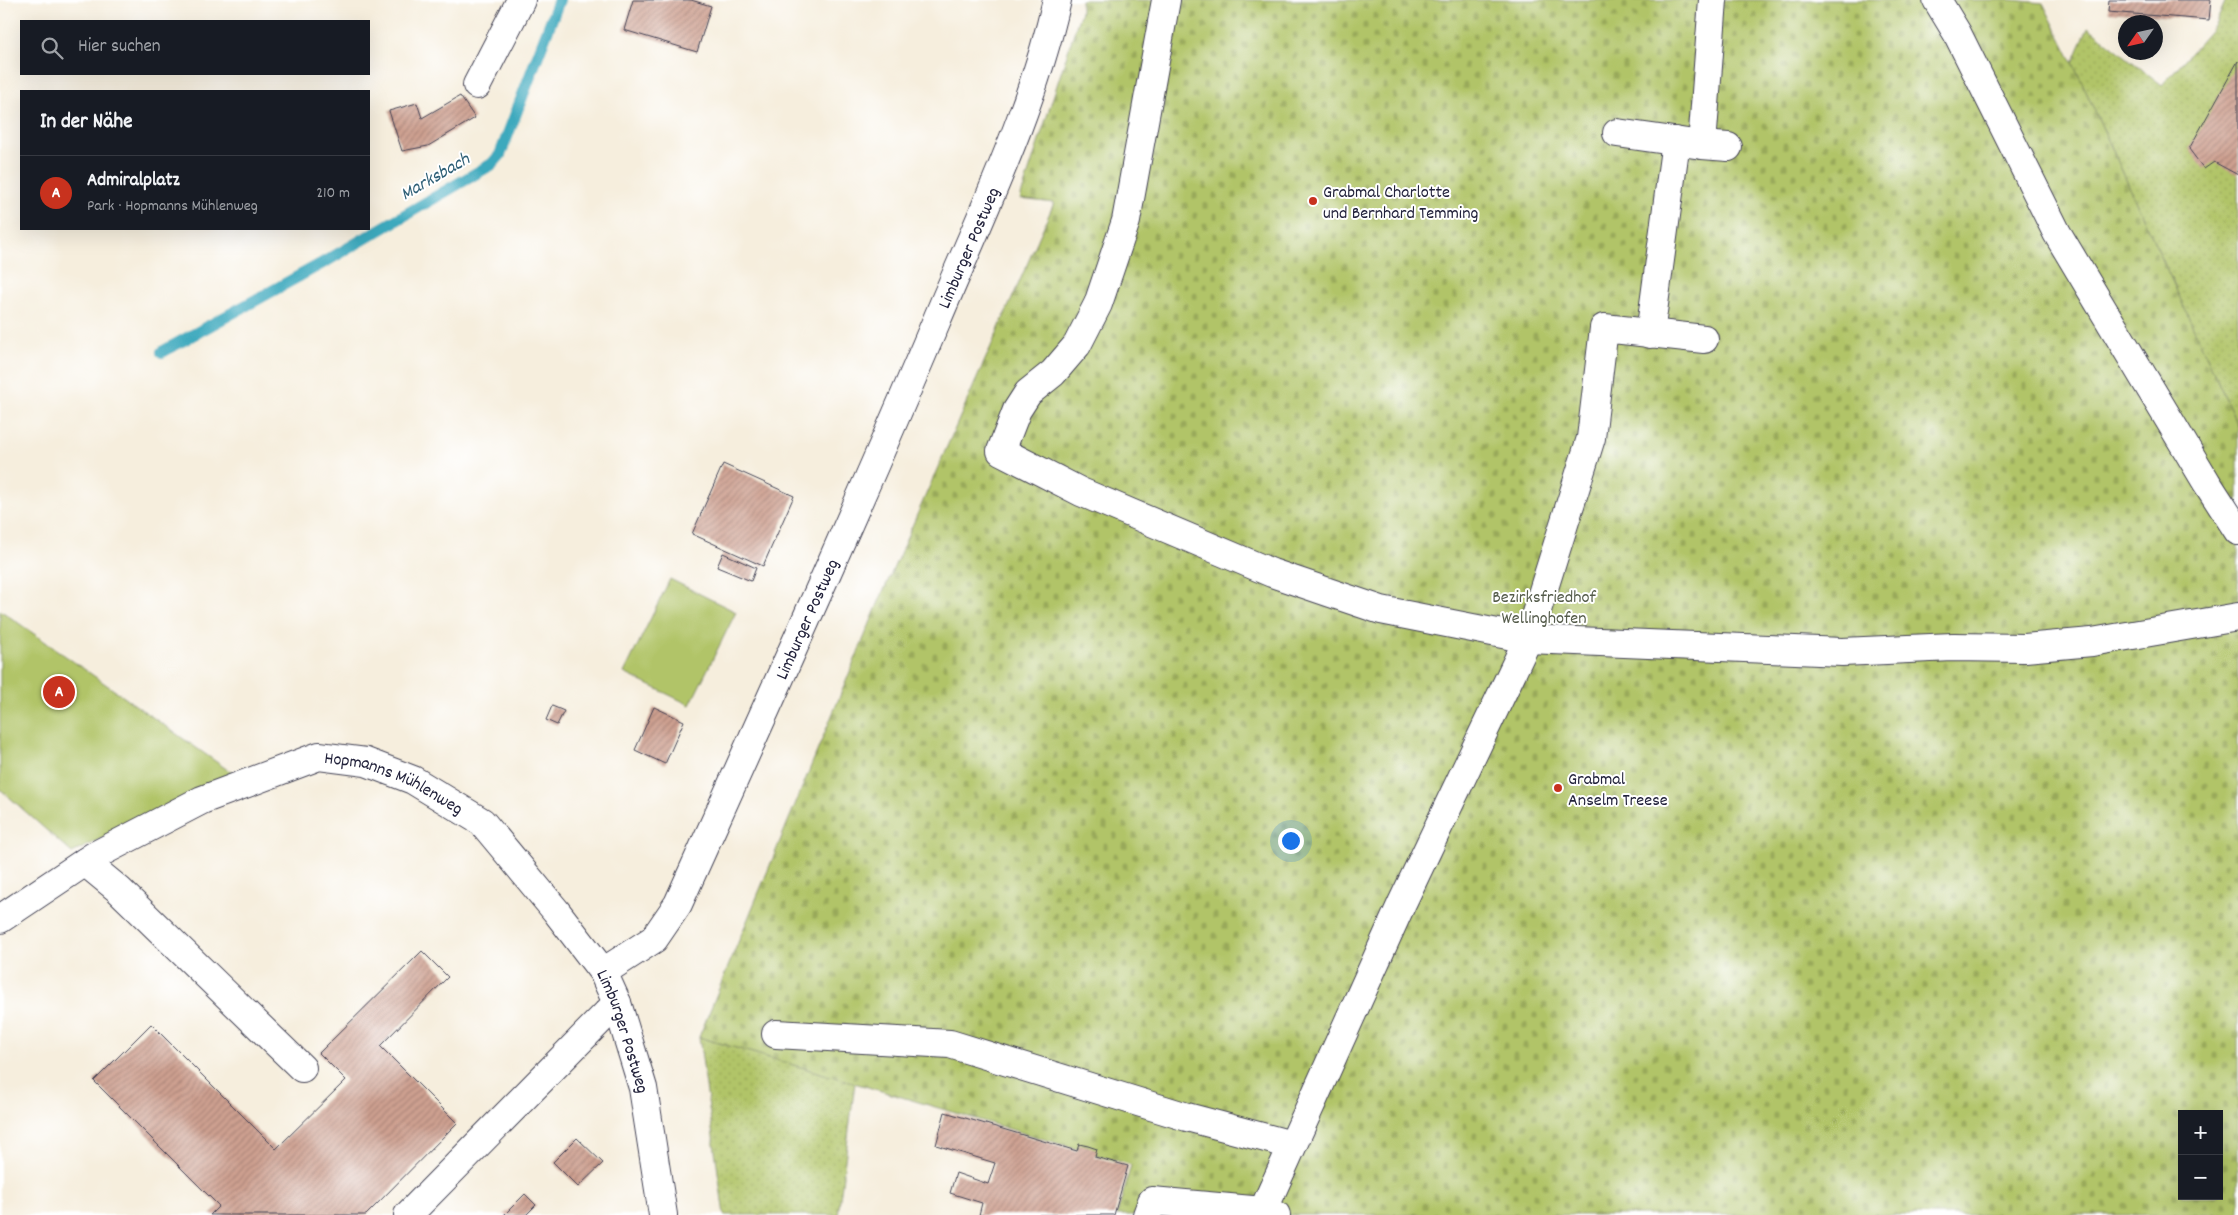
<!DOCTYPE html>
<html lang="de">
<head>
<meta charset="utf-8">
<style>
	:root { --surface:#171b24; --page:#242831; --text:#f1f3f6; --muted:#9ea1a6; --line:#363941; --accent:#c8321e }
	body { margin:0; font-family:Dekko,sans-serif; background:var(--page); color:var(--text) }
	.controls { position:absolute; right:15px; bottom:15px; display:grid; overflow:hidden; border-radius:0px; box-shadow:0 5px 20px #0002 }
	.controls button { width:45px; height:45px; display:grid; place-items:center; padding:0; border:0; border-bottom:1px solid var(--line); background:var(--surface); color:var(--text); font:25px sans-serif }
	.compass { position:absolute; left:2118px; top:15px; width:45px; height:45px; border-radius:50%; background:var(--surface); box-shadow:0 5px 20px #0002; rotate:236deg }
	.you { position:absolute; left:1290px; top:840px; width:18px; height:18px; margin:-12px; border:4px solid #fff; border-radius:50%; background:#1a73e8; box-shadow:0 0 0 8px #1a73e833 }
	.badge { display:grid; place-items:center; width:32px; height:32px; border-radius:50%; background:var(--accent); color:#fff; font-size:16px; font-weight:700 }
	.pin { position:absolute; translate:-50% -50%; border:2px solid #fff; box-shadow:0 1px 5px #0006 }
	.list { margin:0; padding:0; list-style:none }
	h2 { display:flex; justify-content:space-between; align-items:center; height:65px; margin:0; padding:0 20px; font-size:21px }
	h2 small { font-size:16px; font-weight:400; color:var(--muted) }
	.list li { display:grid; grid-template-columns:32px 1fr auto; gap:15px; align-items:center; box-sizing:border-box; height:75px; padding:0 20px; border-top:1px solid var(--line) }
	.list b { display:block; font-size:19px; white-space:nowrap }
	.list p { margin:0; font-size:16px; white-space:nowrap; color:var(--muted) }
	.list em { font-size:16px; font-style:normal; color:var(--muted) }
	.icon { flex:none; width:28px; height:28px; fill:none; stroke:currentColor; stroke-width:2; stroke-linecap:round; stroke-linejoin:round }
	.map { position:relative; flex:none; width:2238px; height:1215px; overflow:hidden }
	.search { position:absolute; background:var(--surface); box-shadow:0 5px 20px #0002; left:20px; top:20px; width:350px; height:55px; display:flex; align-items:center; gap:12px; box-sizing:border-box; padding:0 18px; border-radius:0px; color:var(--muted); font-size:19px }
	.panel { position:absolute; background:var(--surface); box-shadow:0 5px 20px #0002; left:20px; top:90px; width:350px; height:140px; border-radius:0px }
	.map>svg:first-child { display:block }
	.grass { fill:url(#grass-dots); stroke:#6a7351 }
	.cemetery { fill:url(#cemetery-stones); stroke:#6a7351; fill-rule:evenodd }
	.park { fill:#b1c467; stroke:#6a7351 }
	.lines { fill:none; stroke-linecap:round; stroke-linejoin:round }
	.stream { stroke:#3da9bd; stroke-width:12 }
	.building { fill:url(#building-hatch) }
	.minor-casing { stroke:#424153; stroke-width:30 }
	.minor { stroke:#fff; stroke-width:28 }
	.poi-dot { fill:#c8321e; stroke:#fff; stroke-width:2 }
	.labels { text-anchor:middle; stroke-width:4; stroke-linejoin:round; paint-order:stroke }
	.poi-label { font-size:18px; fill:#22223b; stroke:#fff; text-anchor:start }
	.street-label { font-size:18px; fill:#22223b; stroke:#fff }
	.park-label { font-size:18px; fill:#545b4a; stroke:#fff }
	.water-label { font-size:19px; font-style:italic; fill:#2e5f76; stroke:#fff }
</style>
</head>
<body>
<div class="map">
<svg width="2238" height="1215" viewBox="0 0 2238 1215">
	<defs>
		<pattern id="grass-dots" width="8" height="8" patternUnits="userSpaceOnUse" patternTransform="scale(1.25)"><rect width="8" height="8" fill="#b1c467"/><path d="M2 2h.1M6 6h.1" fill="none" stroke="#98a85a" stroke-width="1.8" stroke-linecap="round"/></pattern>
		<pattern id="cemetery-stones" width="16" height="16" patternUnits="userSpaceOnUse" patternTransform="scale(1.25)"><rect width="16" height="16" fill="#b1c467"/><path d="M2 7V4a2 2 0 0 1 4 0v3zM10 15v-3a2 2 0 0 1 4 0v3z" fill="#98a85a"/></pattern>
		<pattern id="building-hatch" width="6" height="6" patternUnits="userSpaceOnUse" patternTransform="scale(1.25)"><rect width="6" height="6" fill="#cea090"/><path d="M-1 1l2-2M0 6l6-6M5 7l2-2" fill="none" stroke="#a78277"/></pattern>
	</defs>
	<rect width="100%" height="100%" fill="#fff"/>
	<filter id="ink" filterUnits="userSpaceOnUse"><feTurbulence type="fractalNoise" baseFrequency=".02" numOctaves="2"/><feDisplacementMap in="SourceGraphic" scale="10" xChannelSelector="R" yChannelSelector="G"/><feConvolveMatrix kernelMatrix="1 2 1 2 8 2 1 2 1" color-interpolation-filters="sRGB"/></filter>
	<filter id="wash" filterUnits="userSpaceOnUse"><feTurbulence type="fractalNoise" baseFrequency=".0096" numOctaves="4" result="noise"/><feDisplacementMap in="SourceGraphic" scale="20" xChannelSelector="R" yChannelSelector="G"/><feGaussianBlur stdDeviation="1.12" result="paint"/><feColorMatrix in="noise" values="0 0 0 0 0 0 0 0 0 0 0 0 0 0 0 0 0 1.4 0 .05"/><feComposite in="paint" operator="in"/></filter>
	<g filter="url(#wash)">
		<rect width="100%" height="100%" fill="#f6eedd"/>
		<g class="grass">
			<path d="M 2226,0 L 2238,0 L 2238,426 L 2073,63 L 2088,27 L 2162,85 L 2215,25 Z"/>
			<path d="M 699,1037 L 855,1083 L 838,1215 L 724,1215 Z"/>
		</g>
		<path class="cemetery" d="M 1081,0 L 2012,0 L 2043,3 L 2073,63 L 2238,426 L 2238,1215 L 1117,1215 L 1131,1165 L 699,1037 L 880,599 L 1054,203 L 1020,199 L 1081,11 ZM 2182,1114 L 2219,1114 L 2219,1196 L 2182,1196 Z"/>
		<g class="park">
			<path d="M 670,579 L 736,612 L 690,705 L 624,673 Z"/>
			<path d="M 0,610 L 235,775 L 72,853 L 0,789 Z"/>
		</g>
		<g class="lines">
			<path class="stream" d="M 162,352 L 328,260 L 492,164 L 500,155 L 559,0"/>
		</g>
		<g id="blocks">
			<g class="building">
				<path d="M 633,0 L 691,0 L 711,6 L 697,52 L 624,30 Z"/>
				<path d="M 2109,0 L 2211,0 L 2209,20 L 2108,12 Z"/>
				<path d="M 2238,61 L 2238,175 L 2214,162 L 2204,169 L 2189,149 Z"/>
				<path d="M 460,96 L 475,118 L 428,146 L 402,151 L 389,111 L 417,103 L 422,118 Z"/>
				<path d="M 723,464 L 794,496 L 763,566 L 692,534 Z"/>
				<path d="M 723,553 L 756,568 L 751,581 L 717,567 Z"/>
				<path d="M 552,706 L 564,711 L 557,725 L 546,720 Z"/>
				<path d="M 654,707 L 684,721 L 665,764 L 635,750 Z"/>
				<path d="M 422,951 L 448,977 L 380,1046 L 457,1123 L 366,1215 L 210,1215 L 219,1206 L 94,1081 L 151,1024 L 276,1149 L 346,1080 L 319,1053 Z"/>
				<path d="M 945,1112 L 1077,1151 L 1079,1144 L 1088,1146 L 1097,1149 L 1095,1157 L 1128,1166 L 1114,1215 L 979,1215 L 982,1203 L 950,1193 L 956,1173 L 988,1184 L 995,1163 L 936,1145 Z"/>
				<path d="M 577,1138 L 603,1163 L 578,1187 L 553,1162 Z"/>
				<path d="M 525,1194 L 536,1205 L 526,1215 L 504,1215 Z"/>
			</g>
		</g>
	</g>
	<g filter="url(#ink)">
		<use href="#blocks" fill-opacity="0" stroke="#424153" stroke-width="1"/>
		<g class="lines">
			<defs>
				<g id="minor">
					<path d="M 1166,0 L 1126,221 L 1098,304 L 1077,345 L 1053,373 L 1028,393 L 1017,410 L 1001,451 L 1081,492 L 1272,573 L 1381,610 L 1528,639 L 1842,652 L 1953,647 L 2025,648 L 2092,642 L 2238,617"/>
					<path d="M 1937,0 L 1957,33 L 2057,233 L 2207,483 L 2238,531"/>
					<path d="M 477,85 L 521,0"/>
					<path d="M 1617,133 L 1702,145 L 1728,147"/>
					<path d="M 1702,145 L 1713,0"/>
					<path d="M 1650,334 L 1676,141"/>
					<path d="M 85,862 L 119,890 L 302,1068"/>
					<path id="s1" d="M 0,919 L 94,856 L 202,800 L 319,756 L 366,762 L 413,780 L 482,822 L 556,911 L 603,972 L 617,1003 L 643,1088 L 663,1215"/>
					<path id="s2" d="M 603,972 L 654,939 L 678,904 C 765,711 853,518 936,322 C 980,217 1032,112 1057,0"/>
					<path d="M 776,1034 L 950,1044 L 1187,1117 L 1292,1145"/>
					<path d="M 1263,1211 L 1402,903 L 1528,639 L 1591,438 L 1604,328 L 1704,339"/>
					<path d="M 408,1215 L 617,1003"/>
					<path d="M 1147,1215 L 1152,1201 L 1263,1211 L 1276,1215"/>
				</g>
			</defs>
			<use href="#minor" class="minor-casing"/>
			<use href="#minor" class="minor"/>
		</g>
	</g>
	<g class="poi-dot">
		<circle cx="1313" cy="201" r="5"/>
		<circle cx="1558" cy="788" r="5"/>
	</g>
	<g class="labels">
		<g class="poi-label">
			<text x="1323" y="197">Grabmal Charlotte<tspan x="1323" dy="21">und Bernhard Temming</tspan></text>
			<text x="1568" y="784">Grabmal<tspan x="1568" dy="21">Anselm Treese</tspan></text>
		</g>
		<g class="street-label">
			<text dy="6" stroke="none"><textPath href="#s2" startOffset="821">Limburger Postweg</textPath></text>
			<text dy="6" stroke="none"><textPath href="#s2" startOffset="416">Limburger Postweg</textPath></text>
			<text dy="6" stroke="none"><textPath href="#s1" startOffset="440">Hopmanns Mühlenweg</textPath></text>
			<text dy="6" stroke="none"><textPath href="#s1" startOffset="794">Limburger Postweg</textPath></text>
		</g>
		<g class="park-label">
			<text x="1544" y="602">Bezirksfriedhof<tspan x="1544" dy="21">Wellinghofen</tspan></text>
		</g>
		<g class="water-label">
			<text transform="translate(434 175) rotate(-30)" y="7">Marksbach</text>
		</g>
	</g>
</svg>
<div class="controls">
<button>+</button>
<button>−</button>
</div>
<svg class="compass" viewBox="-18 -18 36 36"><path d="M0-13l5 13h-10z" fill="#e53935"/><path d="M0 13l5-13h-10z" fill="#9ea1a6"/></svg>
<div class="you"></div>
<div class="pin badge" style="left:59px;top:692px">A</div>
<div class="search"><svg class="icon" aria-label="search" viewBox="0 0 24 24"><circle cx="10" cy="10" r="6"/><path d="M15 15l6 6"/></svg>Hier suchen</div>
<section class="panel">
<h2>In der Nähe<small></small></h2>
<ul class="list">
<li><span class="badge">A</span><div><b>Admiralplatz</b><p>Park · Hopmanns Mühlenweg</p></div><em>210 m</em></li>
</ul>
</section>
</div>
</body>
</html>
